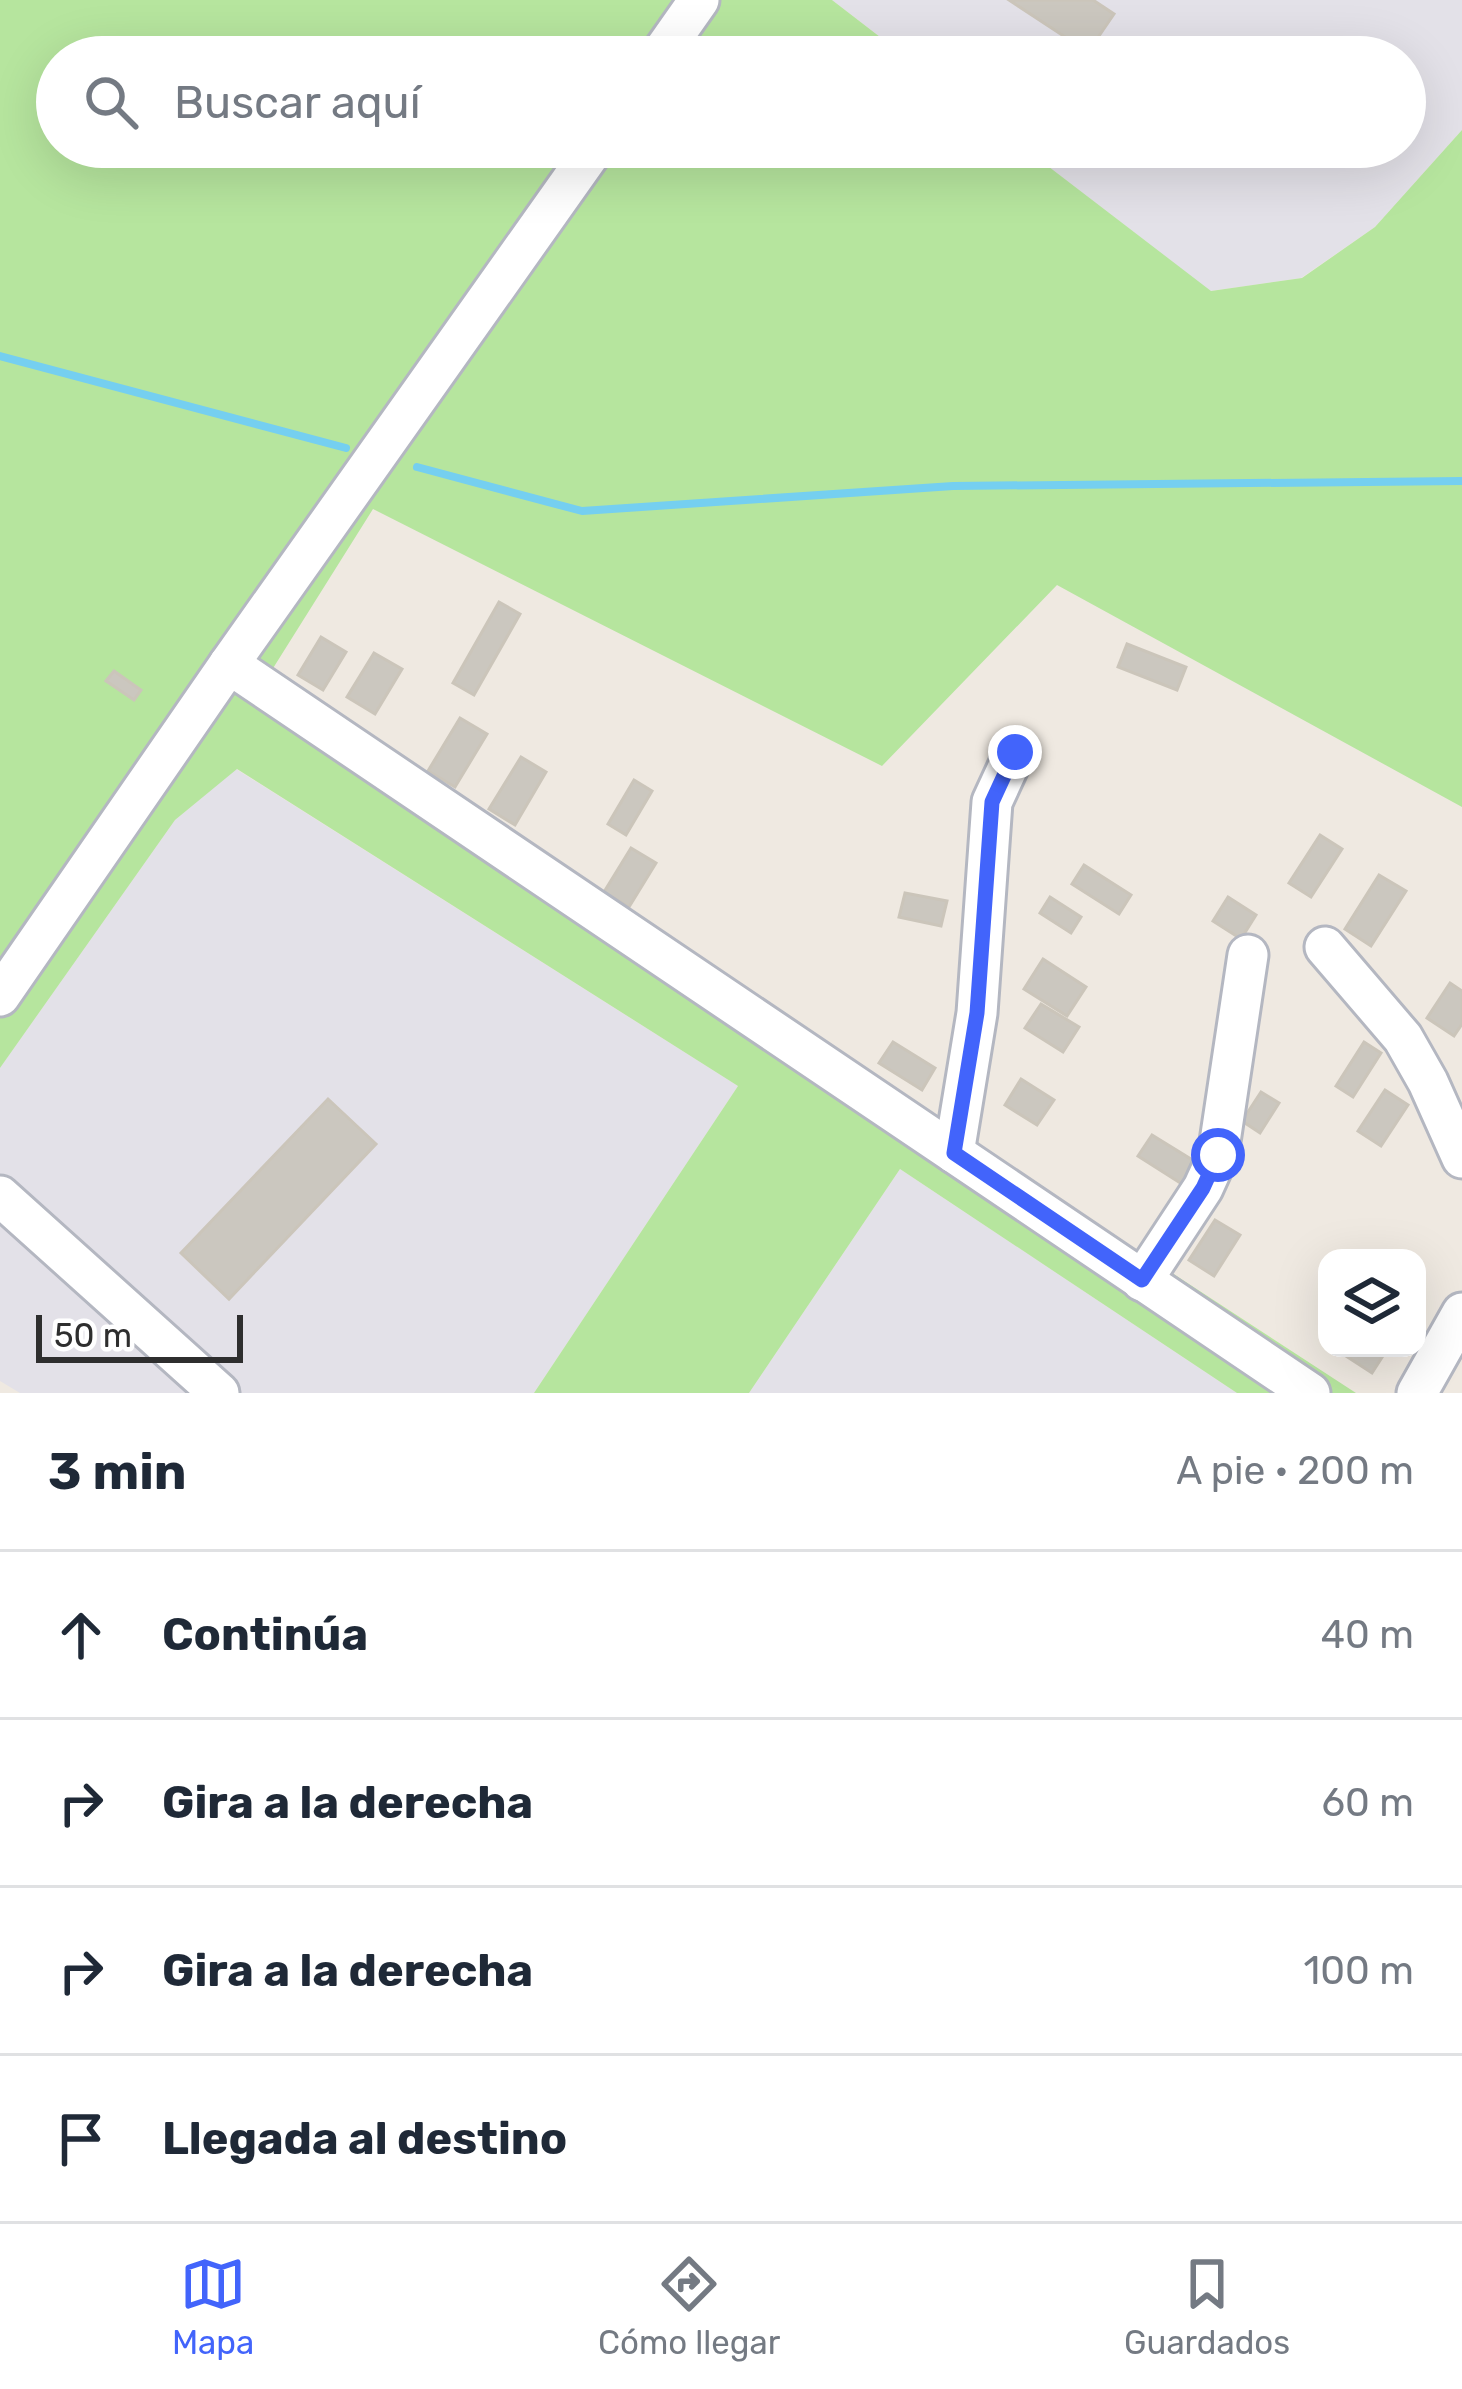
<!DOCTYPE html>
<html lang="es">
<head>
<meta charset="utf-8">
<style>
	:root { --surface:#fff; --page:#f6f6f7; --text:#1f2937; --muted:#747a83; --line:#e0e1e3; --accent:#4264fb }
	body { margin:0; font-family:Rubik,sans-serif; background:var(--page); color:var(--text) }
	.controls { position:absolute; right:36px; bottom:36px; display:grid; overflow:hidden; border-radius:24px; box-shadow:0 12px 48px #0002 }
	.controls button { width:108px; height:108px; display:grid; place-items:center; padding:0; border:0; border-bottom:3px solid var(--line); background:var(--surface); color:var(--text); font:60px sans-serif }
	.scale { position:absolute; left:36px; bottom:30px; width:207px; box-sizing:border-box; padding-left:12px; border:6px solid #2e2e2e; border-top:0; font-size:33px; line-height:42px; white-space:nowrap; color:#2e2e2e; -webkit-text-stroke:9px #fff; paint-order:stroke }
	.stop { position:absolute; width:36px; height:36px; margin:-27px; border:9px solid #4264fb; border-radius:50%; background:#fff }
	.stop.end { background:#4264fb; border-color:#fff; box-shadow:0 3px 12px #0008 }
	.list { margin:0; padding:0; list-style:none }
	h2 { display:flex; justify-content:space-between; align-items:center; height:156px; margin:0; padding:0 48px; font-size:51px }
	h2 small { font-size:39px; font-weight:400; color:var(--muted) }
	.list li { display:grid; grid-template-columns:78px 1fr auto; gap:36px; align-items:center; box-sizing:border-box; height:168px; padding:0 48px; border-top:3px solid var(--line) }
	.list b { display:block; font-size:45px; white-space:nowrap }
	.list em { font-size:39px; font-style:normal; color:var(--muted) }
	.icon { flex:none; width:66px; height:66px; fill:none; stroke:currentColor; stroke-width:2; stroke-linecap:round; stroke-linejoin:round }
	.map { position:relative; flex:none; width:1462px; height:1393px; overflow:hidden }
	.search { position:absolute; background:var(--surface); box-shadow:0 12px 48px #0002; left:36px; right:36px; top:36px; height:132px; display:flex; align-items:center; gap:30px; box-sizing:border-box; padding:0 42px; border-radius:66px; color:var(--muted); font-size:45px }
	.sheet { height:828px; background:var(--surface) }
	nav { display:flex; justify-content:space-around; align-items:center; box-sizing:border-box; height:168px; border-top:3px solid var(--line); background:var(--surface); font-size:33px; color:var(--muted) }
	nav a { display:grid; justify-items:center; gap:6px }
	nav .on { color:var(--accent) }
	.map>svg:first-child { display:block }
	.industrial { fill:#e3e1e8 }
	.green { fill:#b6e59e }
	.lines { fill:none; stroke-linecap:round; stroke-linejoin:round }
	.stream { stroke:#75cff0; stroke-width:8 }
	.building { fill:#cbc7bf; stroke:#cbc5ba; stroke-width:3 }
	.minor-casing { stroke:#b4b7c1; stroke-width:45 }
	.minor { stroke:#fff; stroke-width:39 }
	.route { stroke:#4264fb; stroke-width:15 }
</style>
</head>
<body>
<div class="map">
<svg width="1462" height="1393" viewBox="0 0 1462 1393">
	<rect width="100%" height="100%" fill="#efe9e1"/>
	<g class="industrial">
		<path d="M 832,0 L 1462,0 L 1462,130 L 1375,227 L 1301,278 L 1210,291 L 1023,147 L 1405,147 L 1405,57 L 906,57 Z"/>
		<path d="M 236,769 L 738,1086 L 534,1393 L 20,1393 L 0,1381 L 0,1068 L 175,820 Z"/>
		<path d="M 900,1169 L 1237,1393 L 749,1393 Z"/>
	</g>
	<path class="green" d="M 0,0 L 832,0 L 906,57 L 57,57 L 57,147 L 1023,147 L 1211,291 L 1302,278 L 1375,227 L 1462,130 L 1462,807 L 1057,585 L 882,766 L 373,509 L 265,681 L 1356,1393 L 1237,1393 L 900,1169 L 749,1393 L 534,1393 L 738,1086 L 237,769 L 175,820 L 0,1068 Z"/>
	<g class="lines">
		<g class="stream">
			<path d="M 0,356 L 346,448"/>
			<path d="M 417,467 L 582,511 L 953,486 L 1462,481"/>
		</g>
	</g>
	<g class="building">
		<path d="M 1009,0 L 1093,0 L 1114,14 L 1088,52 Z"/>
		<path d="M 499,602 L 520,614 L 474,695 L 453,683 Z"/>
		<path d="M 321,637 L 346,652 L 323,690 L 298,675 Z"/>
		<path d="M 1127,644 L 1186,667 L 1177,690 L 1118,667 Z"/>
		<path d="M 374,653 L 402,669 L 375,714 L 347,697 Z"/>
		<path d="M 114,671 L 141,690 L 134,700 L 106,681 Z"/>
		<path d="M 460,718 L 487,734 L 455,787 L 428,771 Z"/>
		<path d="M 521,757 L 546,772 L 515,825 L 489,809 Z"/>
		<path d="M 634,780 L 652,791 L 626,835 L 608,824 Z"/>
		<path d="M 1320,835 L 1342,849 L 1311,897 L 1289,883 Z"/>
		<path d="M 631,848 L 656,863 L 629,907 L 604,892 Z"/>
		<path d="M 1084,865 L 1131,895 L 1119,914 L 1072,884 Z"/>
		<path d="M 1379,875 L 1406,891 L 1371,946 L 1345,929 Z"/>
		<path d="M 905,893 L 947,901 L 941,926 L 899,917 Z"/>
		<path d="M 1050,897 L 1081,917 L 1071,933 L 1040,913 Z"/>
		<path d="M 1228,897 L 1256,915 L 1241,939 L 1213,921 Z"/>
		<path d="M 1043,959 L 1086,987 L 1067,1016 L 1024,989 Z"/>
		<path d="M 1450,983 L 1462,991 L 1462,1024 L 1454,1036 L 1427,1018 Z"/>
		<path d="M 1041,1004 L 1079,1027 L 1063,1052 L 1025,1028 Z"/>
		<path d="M 893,1042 L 935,1068 L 922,1090 L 879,1063 Z"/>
		<path d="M 1364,1042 L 1381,1053 L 1353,1097 L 1336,1086 Z"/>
		<path d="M 1021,1079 L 1054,1100 L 1037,1125 L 1005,1105 Z"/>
		<path d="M 1385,1090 L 1408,1105 L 1381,1146 L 1358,1131 Z"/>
		<path d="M 1261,1092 L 1279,1103 L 1260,1133 L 1242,1121 Z"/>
		<path d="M 328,1099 L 376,1144 L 229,1299 L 181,1253 Z"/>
		<path d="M 1152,1135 L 1199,1164 L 1185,1186 L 1138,1156 Z"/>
		<path d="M 1215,1220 L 1240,1235 L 1214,1276 L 1189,1260 Z"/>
		<path d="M 1351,1348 L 1388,1348 L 1372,1373 L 1346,1356 Z"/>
	</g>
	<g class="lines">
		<defs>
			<g id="minor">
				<path d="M 659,57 L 699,0"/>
				<path d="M 229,664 L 1310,1393"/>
				<path d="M 1325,947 L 1403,1038 L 1428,1082 L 1462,1158"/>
				<path d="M 0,996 L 229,664 L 595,147"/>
				<path d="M 954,1153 L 977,1013 L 992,802 L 1015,752"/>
				<path d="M 0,1196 L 219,1393"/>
				<path d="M 1142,1281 L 1203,1188 L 1218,1155 L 1248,955"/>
				<path d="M 1417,1393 L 1462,1313"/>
			</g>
		</defs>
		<use href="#minor" class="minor-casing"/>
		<use href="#minor" class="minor"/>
	</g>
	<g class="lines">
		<path class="route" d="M 1015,752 L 992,802 L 977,1013 L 954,1153 L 1142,1280 L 1203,1188 L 1218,1155"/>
	</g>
</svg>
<div class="controls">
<button><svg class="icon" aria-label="layers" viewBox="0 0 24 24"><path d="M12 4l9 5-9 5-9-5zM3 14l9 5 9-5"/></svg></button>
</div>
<div class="scale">50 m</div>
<div class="stop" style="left:1218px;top:1155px"></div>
<div class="stop end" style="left:1015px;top:752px"></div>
<div class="search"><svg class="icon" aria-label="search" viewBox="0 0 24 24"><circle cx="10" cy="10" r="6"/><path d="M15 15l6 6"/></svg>Buscar aquí</div>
</div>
<section class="sheet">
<h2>3 min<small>A pie · 200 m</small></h2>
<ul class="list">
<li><svg class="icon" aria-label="ahead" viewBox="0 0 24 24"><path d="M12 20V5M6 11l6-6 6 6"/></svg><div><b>Continúa</b></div><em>40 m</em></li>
<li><svg class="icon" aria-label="right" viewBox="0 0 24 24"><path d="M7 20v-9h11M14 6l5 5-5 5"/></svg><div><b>Gira a la derecha</b></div><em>60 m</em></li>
<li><svg class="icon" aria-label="right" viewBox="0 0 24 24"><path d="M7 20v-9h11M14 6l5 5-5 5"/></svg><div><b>Gira a la derecha</b></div><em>100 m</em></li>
<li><svg class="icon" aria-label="arrive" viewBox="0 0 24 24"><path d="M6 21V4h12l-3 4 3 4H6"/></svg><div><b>Llegada al destino</b></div></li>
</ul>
</section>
<nav>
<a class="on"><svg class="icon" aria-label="map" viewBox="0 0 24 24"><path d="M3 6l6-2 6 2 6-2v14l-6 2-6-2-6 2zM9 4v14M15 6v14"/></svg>Mapa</a>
<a><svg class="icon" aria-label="directions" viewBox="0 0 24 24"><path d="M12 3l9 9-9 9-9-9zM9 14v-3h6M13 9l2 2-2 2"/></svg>Cómo llegar</a>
<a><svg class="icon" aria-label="saved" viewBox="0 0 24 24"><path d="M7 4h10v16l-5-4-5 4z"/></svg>Guardados</a>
</nav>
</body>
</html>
